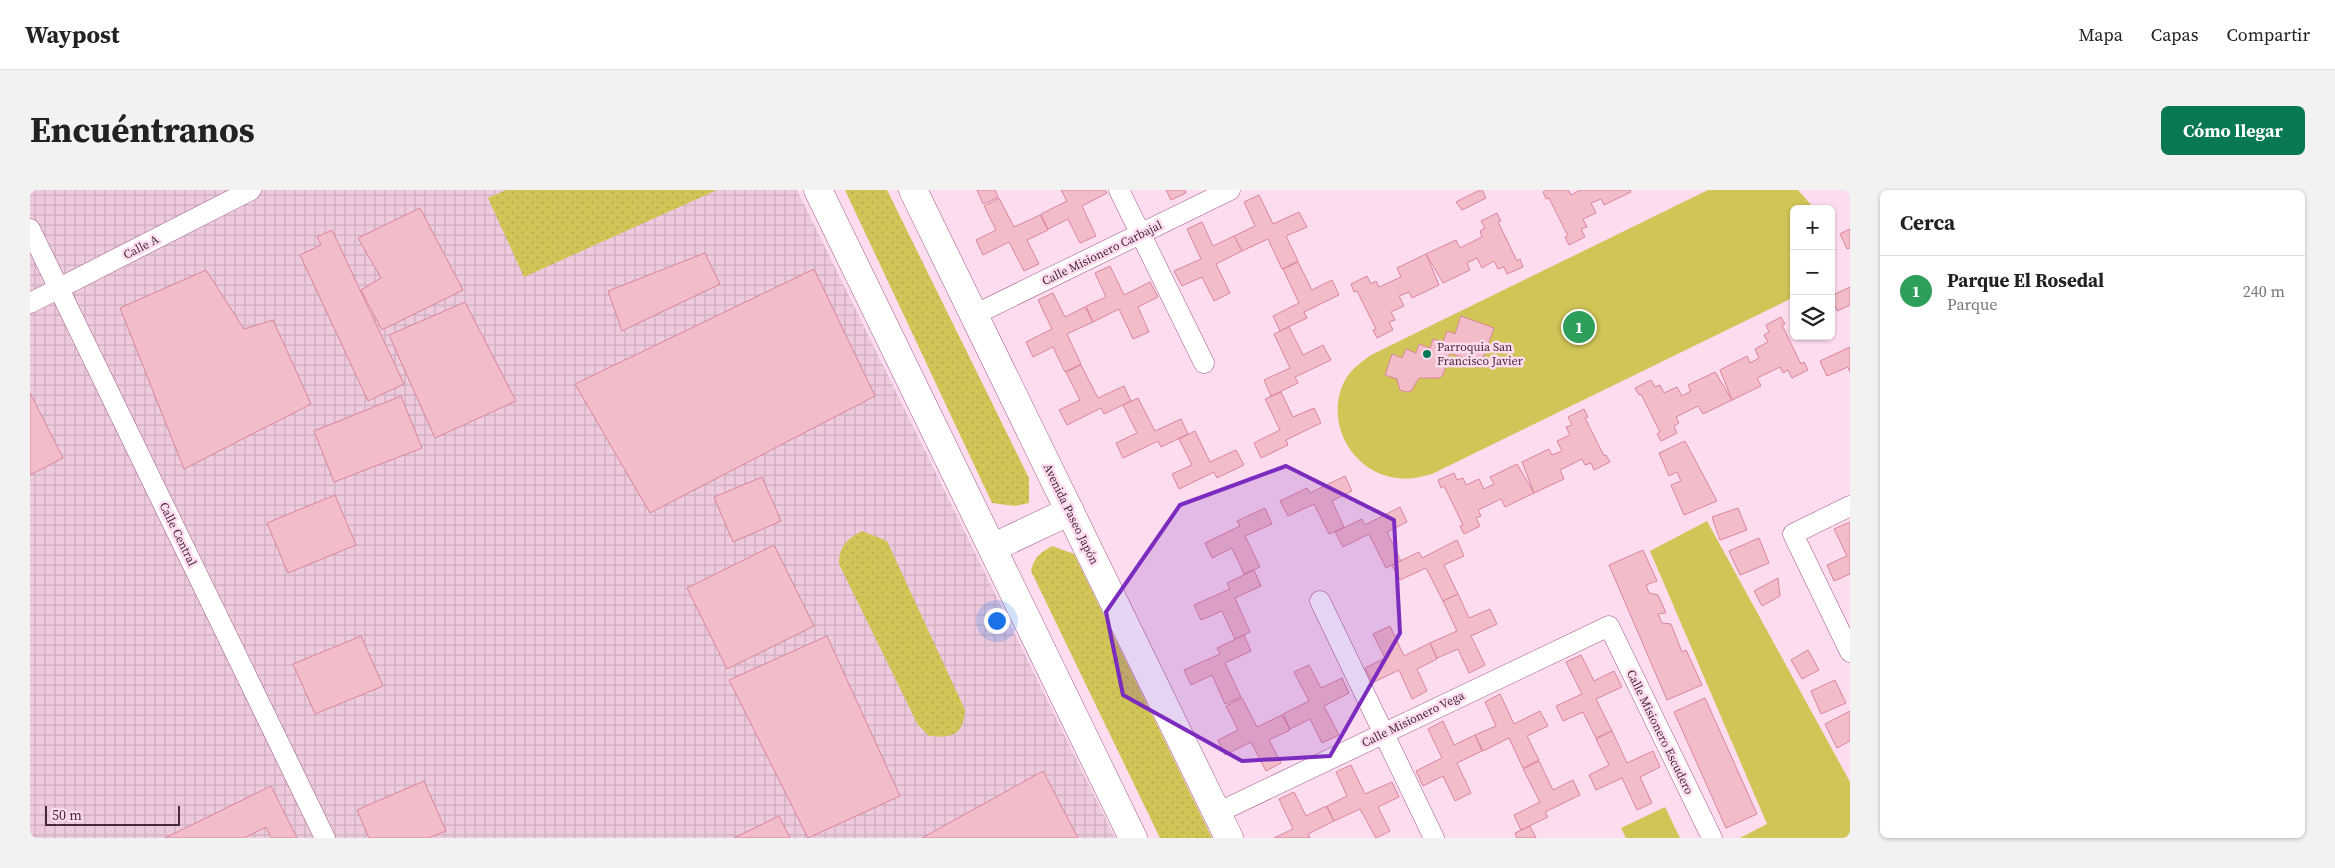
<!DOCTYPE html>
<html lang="es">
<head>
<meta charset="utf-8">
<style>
	:root { --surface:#fff; --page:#f2f2f2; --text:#222; --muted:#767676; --line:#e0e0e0; --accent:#087954 }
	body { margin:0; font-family:"Source Serif 4",serif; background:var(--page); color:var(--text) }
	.controls { position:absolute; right:15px; top:15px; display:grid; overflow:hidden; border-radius:8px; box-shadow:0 1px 4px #0004 }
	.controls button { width:45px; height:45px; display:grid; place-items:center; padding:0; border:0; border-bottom:1px solid var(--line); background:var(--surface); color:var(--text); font:25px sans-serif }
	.scale { position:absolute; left:15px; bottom:12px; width:135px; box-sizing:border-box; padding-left:5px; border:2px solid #48293c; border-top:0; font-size:14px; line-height:18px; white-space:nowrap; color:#48293c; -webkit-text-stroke:4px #fddcef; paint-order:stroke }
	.you { position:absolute; left:966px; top:430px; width:18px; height:18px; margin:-12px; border:4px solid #fff; border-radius:50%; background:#1a73e8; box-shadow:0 0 0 8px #1a73e833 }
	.badge { display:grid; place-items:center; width:32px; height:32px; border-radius:50%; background:var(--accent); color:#fff; font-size:16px; font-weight:700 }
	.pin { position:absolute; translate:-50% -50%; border:2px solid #fff; box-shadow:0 1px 5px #0006 }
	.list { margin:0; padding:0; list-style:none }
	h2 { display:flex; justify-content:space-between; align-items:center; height:65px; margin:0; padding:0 20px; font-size:21px }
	h2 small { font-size:16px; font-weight:400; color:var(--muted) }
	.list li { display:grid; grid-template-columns:32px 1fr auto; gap:15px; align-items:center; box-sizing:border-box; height:70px; padding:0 20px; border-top:1px solid var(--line) }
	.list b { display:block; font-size:19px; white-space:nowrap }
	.list p { margin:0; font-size:16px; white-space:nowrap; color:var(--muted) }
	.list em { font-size:16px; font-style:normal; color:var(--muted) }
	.icon { flex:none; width:28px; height:28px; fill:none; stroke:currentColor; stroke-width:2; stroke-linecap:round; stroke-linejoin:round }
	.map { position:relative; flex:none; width:1820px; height:648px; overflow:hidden; border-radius:8px }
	header { display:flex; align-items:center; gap:30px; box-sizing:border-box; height:70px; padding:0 25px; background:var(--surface); border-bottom:1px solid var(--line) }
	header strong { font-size:24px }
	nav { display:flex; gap:28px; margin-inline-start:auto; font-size:18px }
	.intro { display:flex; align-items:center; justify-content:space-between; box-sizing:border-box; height:120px; padding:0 30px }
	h1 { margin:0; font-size:35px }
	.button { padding:12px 22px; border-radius:8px; background:var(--accent); color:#fff; font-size:18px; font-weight:700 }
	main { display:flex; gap:30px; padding:0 30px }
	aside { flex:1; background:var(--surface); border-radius:8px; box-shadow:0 1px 4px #0004 }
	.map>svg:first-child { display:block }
	.industrial { fill:url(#industrial-grid) }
	.grass { fill:url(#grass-dots) }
	.park { fill:#d0c556 }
	.building { fill:#f3bcc9; stroke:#db859c }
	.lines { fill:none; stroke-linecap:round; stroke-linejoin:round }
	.minor-casing { stroke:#a15a86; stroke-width:21 }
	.primary-casing { stroke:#a15a86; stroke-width:29 }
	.minor { stroke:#fff; stroke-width:20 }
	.primary { stroke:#fff; stroke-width:28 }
	.marked { fill:#7b2cbf; fill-opacity:0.2; stroke:#7b2cbf; stroke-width:4; stroke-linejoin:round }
	.poi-dot { fill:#087954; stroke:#fddcef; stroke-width:2 }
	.labels { text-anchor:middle; stroke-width:5; stroke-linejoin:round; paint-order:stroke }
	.street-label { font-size:12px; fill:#48293c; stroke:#fddcef }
	.poi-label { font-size:12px; fill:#48293c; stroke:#fddcef; text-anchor:start }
</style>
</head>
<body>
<header>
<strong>Waypost</strong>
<nav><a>Mapa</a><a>Capas</a><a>Compartir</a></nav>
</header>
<div class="intro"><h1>Encuéntranos</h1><a class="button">Cómo llegar</a></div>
<main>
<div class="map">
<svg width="1820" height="648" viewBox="0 0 1820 648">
	<defs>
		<pattern id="industrial-grid" width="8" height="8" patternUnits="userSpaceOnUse" patternTransform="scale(1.25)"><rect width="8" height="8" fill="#edcade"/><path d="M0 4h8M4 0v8" fill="none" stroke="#cdaebf"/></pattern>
		<pattern id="grass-dots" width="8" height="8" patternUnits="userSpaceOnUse" patternTransform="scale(1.25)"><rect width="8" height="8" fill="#d0c556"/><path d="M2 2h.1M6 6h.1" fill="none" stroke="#b4a94c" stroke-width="1.8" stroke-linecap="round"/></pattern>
	</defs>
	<rect width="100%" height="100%" fill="#fddcef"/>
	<path class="industrial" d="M 0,0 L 767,0 L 1085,648 L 0,648 Z"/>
	<g class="grass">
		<path d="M 476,0 L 687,0 L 494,87 L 458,8 Z"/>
		<path d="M 815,0 L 857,0 L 999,288 L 999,313 L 985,316 L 962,313 Z"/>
		<path d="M 832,341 L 857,351 L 935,520 C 933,545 923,548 899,546 L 888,535 L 809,374 C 809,356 817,349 832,341 Z"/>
		<path d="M 1022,356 L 1044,364 L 1182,648 L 1130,648 L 1001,381 C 1004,367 1010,363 1022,356 Z"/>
	</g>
	<g class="park">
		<path d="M 1678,0 L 1768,0 L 1783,17 L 1784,19 L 1764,19 L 1764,105 L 1758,110 L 1402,284 C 1390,287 1380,290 1368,288 C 1323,284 1294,233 1314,192 C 1320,180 1330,173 1341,165 Z"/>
		<path d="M 1677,331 L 1820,592 L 1820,648 L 1710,648 L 1737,634 L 1620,361 Z"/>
		<path d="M 1635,617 L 1650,648 L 1596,648 L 1591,638 Z"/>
	</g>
	<g class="building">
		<path d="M 947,0 L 965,0 L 968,7 L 953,14 Z"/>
		<path d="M 1031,0 L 1075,0 L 1077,3 L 1052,16 L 1066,46 L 1050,53 L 1038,29 L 1018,39 L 1011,24 L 1037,11 Z"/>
		<path d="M 1136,0 L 1155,0 L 1156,3 L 1141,10 Z"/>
		<path d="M 1450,0 L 1452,0 L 1456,8 L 1432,20 L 1426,12 Z"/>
		<path d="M 1516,0 L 1538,0 L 1541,5 L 1550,0 L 1600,0 L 1601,2 L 1574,15 L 1571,9 L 1561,13 L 1566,23 L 1553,29 L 1557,37 L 1551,39 L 1555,47 L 1539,55 L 1535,47 L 1538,46 L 1519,8 L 1516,9 L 1513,2 Z"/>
		<path d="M 1229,5 L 1243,34 L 1269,22 L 1277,37 L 1256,46 L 1268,71 L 1252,79 L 1238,49 L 1212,61 L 1204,46 L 1225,36 L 1214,12 Z"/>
		<path d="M 969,8 L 984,37 L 1010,25 L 1018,40 L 997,50 L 1009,74 L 994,81 L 979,52 L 953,65 L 946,50 L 966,40 L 954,16 Z"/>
		<path d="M 390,18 L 433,100 L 352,140 L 331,100 L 351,88 L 328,48 Z"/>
		<path d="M 1467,23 L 1471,31 L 1468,32 L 1487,71 L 1490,69 L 1493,77 L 1477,84 L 1474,77 L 1468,79 L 1464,71 L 1452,78 L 1447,68 L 1437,73 L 1440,80 L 1413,93 L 1396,64 L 1426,50 L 1430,58 L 1452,47 L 1450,41 L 1455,38 L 1451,31 Z"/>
		<path d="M 1172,32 L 1183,56 L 1204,46 L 1212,61 L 1186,74 L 1200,103 L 1184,111 L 1172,87 L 1152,96 L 1144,81 L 1171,69 L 1157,39 Z"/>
		<path d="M 1820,39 L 1820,58 L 1817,59 L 1810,44 Z"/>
		<path d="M 302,40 L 374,194 L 338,211 L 270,65 L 291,55 L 287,47 Z"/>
		<path d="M 675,63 L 690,94 L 592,141 L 578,101 Z"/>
		<path d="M 1396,64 L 1409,95 L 1382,108 L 1379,102 L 1369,106 L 1374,116 L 1361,122 L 1365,130 L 1359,132 L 1363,140 L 1347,148 L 1343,140 L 1346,139 L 1327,101 L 1324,102 L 1321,94 L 1337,86 L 1341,94 L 1346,91 L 1349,97 L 1371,87 L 1367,78 Z"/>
		<path d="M 1268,72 L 1282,100 L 1302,90 L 1309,105 L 1274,122 L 1277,128 L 1250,141 L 1243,126 L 1269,113 L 1253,79 Z"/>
		<path d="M 1080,76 L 1094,105 L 1120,92 L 1128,107 L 1108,117 L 1119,142 L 1103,149 L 1089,119 L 1063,132 L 1056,116 L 1076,107 L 1065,83 Z"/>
		<path d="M 784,79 L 845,206 L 620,323 L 545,194 Z"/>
		<path d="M 176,80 L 214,139 L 243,130 L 281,214 L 154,279 L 90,118 Z"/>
		<path d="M 1820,97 L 1820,115 L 1807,121 L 1801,106 Z"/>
		<path d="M 1023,103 L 1035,127 L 1055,117 L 1063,132 L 1037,144 L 1051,174 L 1035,182 L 1023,157 L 1003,167 L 996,152 L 1022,139 L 1008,110 Z"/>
		<path d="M 435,112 L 486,211 L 405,248 L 359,145 Z"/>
		<path d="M 1431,126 L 1464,138 L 1451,174 L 1420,163 L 1413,185 L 1409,188 L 1389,188 L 1381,201 L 1376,202 L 1370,200 L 1367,189 L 1355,185 L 1362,164 L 1372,168 L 1376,159 L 1386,163 L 1389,154 L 1400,158 L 1403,149 L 1413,152 L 1417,141 L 1425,144 Z"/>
		<path d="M 1751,127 L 1755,134 L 1752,135 L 1771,174 L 1774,172 L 1778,180 L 1762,188 L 1758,180 L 1753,183 L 1750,177 L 1727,188 L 1731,196 L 1702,210 L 1690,180 L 1717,166 L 1720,173 L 1729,168 L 1725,159 L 1738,152 L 1734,145 L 1739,142 L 1736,135 Z"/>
		<path d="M 1259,137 L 1273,165 L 1293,155 L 1301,170 L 1265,187 L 1268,193 L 1241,206 L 1234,190 L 1260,178 L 1244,144 Z"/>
		<path d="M 1820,157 L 1820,182 L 1818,177 L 1797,186 L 1790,171 Z"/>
		<path d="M 1051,175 L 1068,208 L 1094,196 L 1101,211 L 1074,224 L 1071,218 L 1037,235 L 1029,220 L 1050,210 L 1036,182 Z"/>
		<path d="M 1685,182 L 1702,210 L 1673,224 L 1668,216 L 1646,227 L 1649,233 L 1644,236 L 1647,243 L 1631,251 L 1627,244 L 1630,242 L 1611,204 L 1609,205 L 1605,198 L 1621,190 L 1625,197 L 1630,195 L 1634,203 L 1647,197 L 1652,206 L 1661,201 L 1658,195 Z"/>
		<path d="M 1251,202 L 1263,227 L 1284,218 L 1291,233 L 1256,250 L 1258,255 L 1231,268 L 1224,253 L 1250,240 L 1235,209 Z"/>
		<path d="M 0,203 L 33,268 L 0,285 Z"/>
		<path d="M 371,206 L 392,258 L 304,292 L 284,241 Z"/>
		<path d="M 1108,208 L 1125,241 L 1151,229 L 1158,244 L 1131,257 L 1128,251 L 1093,268 L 1086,253 L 1107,243 L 1093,215 Z"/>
		<path d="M 1554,219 L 1558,227 L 1555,228 L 1574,266 L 1576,265 L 1580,272 L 1564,280 L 1561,273 L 1555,275 L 1552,269 L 1530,280 L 1534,289 L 1504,303 L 1492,272 L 1519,259 L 1522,265 L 1532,261 L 1527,251 L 1540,245 L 1536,237 L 1542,235 L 1538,227 Z"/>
		<path d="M 1165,241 L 1180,272 L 1206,260 L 1214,275 L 1187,288 L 1184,282 L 1149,299 L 1142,284 L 1162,275 L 1149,249 Z"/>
		<path d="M 1655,251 L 1687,311 L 1654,325 L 1641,295 L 1651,291 L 1647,282 L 1639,286 L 1629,263 Z"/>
		<path d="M 1487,274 L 1504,303 L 1475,317 L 1471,309 L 1448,320 L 1451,326 L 1446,328 L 1450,336 L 1434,344 L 1430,336 L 1433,335 L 1414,296 L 1411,298 L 1408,290 L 1424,283 L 1427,290 L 1433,288 L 1436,295 L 1449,289 L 1454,299 L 1464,294 L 1460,287 Z"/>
		<path d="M 1315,286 L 1322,301 L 1302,311 L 1314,337 L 1299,344 L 1284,314 L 1258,326 L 1250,311 L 1277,298 L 1280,303 Z"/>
		<path d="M 732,287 L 751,331 L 703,352 L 684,307 Z"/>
		<path d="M 305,305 L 326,355 L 258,383 L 237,333 Z"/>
		<path d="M 1370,317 L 1377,332 L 1357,342 L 1371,371 L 1356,378 L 1339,344 L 1313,357 L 1305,342 L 1332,329 L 1335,335 Z"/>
		<path d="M 1235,318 L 1242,334 L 1215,346 L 1230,377 L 1214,384 L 1202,358 L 1182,368 L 1175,353 L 1210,336 L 1207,331 Z"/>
		<path d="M 1708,318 L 1717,340 L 1690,350 L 1682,327 Z"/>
		<path d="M 1820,332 L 1820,384 L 1804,391 L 1797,375 L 1817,366 L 1804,339 Z"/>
		<path d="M 1729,348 L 1739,373 L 1710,385 L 1699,361 Z"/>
		<path d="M 1427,350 L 1434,366 L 1414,375 L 1428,404 L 1413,411 L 1396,378 L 1370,390 L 1362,375 L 1389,362 L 1392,368 Z"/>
		<path d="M 744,355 L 784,436 L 697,479 L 657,398 Z"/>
		<path d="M 1613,360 L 1627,391 L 1616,395 L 1619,403 L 1628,405 L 1636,423 L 1628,424 L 1632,433 L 1641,434 L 1652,462 L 1656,460 L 1672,495 L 1637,510 L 1579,375 Z"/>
		<path d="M 1224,380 L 1231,396 L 1205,408 L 1220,442 L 1205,449 L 1192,421 L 1171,430 L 1164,415 L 1200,399 L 1197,393 Z"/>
		<path d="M 1748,388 L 1750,406 L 1732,416 L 1724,401 Z"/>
		<path d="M 1428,404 L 1439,428 L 1460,419 L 1467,434 L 1441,446 L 1455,475 L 1439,483 L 1428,459 L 1407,468 L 1400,453 L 1427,441 L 1413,411 Z"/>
		<path d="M 1360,436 L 1374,466 L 1400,453 L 1407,469 L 1387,479 L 1397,501 L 1382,509 L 1369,480 L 1342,493 L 1335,478 L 1355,468 L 1343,444 Z"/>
		<path d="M 1214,445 L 1221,461 L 1195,473 L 1211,507 L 1195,514 L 1182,485 L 1161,495 L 1154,480 L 1190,464 L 1187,458 Z"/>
		<path d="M 331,446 L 353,496 L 285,524 L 263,474 Z"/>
		<path d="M 797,446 L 870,606 L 778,648 L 699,490 Z"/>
		<path d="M 1778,460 L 1789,480 L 1772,489 L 1761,470 Z"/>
		<path d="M 1551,465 L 1564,491 L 1584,481 L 1592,497 L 1566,509 L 1582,541 L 1566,548 L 1553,522 L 1533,531 L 1526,516 L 1552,504 L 1536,472 Z"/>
		<path d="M 1279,475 L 1291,498 L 1312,488 L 1319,503 L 1294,516 L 1309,545 L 1292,553 L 1280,529 L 1260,539 L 1253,524 L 1279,511 L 1264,482 Z"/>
		<path d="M 1805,490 L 1816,513 L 1791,524 L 1781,501 Z"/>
		<path d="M 1470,504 L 1484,534 L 1510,521 L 1518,536 L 1497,546 L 1509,570 L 1493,578 L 1479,548 L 1453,561 L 1445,545 L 1466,536 L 1455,512 Z"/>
		<path d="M 1212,508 L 1227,537 L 1252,525 L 1260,540 L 1239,550 L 1251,573 L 1236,581 L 1221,552 L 1195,565 L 1188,550 L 1208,540 L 1196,516 Z"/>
		<path d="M 1675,508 L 1727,624 L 1696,638 L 1644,522 Z"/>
		<path d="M 1820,521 L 1820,551 L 1807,558 L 1795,534 Z"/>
		<path d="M 1413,531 L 1424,555 L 1445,545 L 1452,561 L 1427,573 L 1441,603 L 1425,611 L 1413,586 L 1393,596 L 1386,581 L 1412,568 L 1398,539 Z"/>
		<path d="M 1582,541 L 1597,573 L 1623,561 L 1630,577 L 1610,587 L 1622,613 L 1607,620 L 1592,588 L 1566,600 L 1559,585 L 1579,575 L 1566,549 Z"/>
		<path d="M 1509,571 L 1523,600 L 1543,590 L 1550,605 L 1515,622 L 1518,627 L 1491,640 L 1484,625 L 1510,612 L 1493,579 Z"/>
		<path d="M 1321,575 L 1335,604 L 1362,592 L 1369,607 L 1348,617 L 1360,641 L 1346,648 L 1330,619 L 1304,631 L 1297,616 L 1317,606 L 1306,582 Z"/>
		<path d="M 1013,581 L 1048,648 L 892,648 Z"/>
		<path d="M 394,591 L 416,641 L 398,648 L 339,648 L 327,620 Z"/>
		<path d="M 241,596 L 267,648 L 241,648 L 236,637 L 214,648 L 135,648 Z"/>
		<path d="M 1264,602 L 1276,626 L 1296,616 L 1304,631 L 1278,644 L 1280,648 L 1244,648 L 1263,639 L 1249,609 Z"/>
		<path d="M 749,626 L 760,648 L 704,648 Z"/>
		<path d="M 1500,636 L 1506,648 L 1487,648 L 1485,643 Z"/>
	</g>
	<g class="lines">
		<defs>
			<g id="minor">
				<path d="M 1089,0 L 1174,173"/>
				<path d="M 0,39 L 295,648"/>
				<path d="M 0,113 L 221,0"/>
				<path d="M 944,125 L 1200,0"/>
				<path d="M 1820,316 L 1763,344 L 1820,462"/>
				<path d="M 1290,411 L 1404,648"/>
				<path d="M 1187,623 L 1579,436 L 1682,648"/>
			</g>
			<g id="primary">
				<path d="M 788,0 L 1103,648"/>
				<path d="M 883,0 L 1199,648"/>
				<path d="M 962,358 L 1040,321"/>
			</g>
		</defs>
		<use href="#minor" class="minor-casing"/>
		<use href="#primary" class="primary-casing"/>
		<use href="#minor" class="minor"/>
		<use href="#primary" class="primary"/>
	</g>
	<path class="marked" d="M 1256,276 L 1364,330 L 1370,443 L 1300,566 L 1212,571 L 1093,505 L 1076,422 L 1150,315 Z"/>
	<circle class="poi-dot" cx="1397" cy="164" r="5"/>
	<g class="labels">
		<g class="street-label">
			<text transform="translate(111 57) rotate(-27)" y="4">Calle A</text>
			<text transform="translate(1072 63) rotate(-26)" y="4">Calle Misionero Carbajal</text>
			<text transform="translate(1041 324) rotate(64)" y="4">Avenida Paseo Japón</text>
			<text transform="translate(148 344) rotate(64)" y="4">Calle Central</text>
			<text transform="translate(1383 529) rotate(-26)" y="4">Calle Misionero Vega</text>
			<text transform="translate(1630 542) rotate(64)" y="4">Calle Misionero Escudero</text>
		</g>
		<g class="poi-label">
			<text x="1407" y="161">Parroquia San<tspan x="1407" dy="14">Francisco Javier</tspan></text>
		</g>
	</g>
</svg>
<div class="controls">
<button>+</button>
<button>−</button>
<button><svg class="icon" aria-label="layers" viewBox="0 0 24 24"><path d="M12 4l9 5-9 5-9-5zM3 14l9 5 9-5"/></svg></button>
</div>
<div class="scale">50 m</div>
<div class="you"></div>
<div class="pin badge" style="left:1549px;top:137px;background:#2e9e5b">1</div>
</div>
<aside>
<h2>Cerca<small></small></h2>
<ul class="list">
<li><span class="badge" style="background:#2e9e5b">1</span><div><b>Parque El Rosedal</b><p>Parque</p></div><em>240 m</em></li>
</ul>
</aside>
</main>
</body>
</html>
